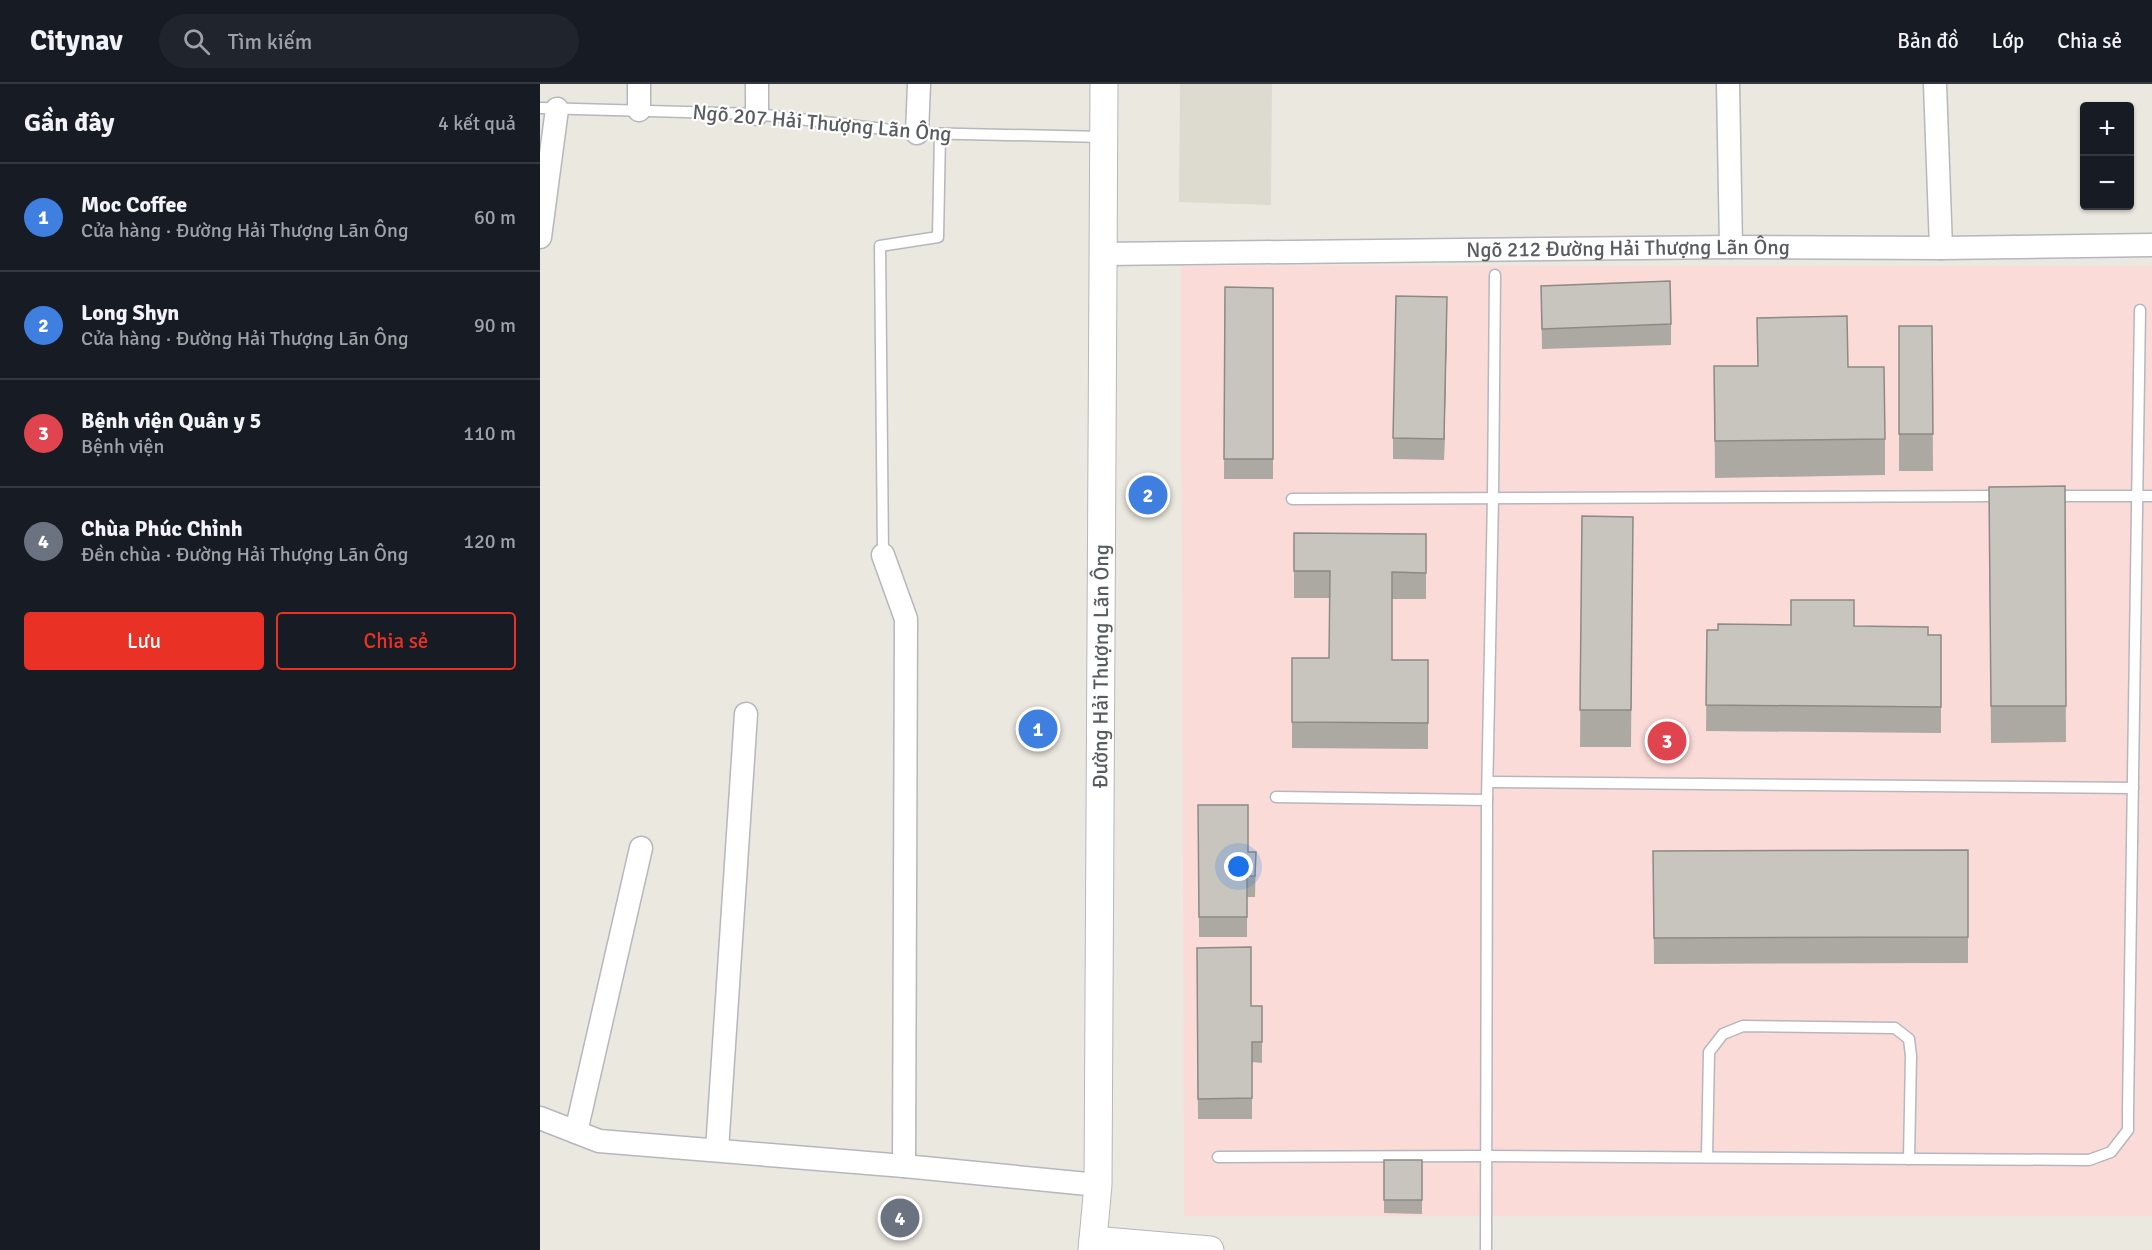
<!DOCTYPE html>
<html lang="vi">
<head>
<meta charset="utf-8">
<style>
	:root { --surface:#171b24; --page:#20242c; --text:#f1f3f6; --muted:#9ea1a6; --line:#363941; --accent:#ea3126 }
	body { margin:0; font-family:Signika,sans-serif; background:var(--page); color:var(--text) }
	.controls { position:absolute; right:18px; top:18px; display:grid; overflow:hidden; border-radius:6px; box-shadow:0 2px 4px #0004 }
	.controls button { width:54px; height:54px; display:grid; place-items:center; padding:0; border:0; border-bottom:2px solid var(--line); background:var(--surface); color:var(--text); font:30px sans-serif }
	.you { position:absolute; left:699px; top:783px; width:21px; height:21px; margin:-15px; border:4px solid #fff; border-radius:50%; background:#1a73e8; box-shadow:0 0 0 9px #1a73e833 }
	.badge { display:grid; place-items:center; width:39px; height:39px; border-radius:50%; background:var(--accent); color:#fff; font-size:20px; font-weight:700 }
	.pin { position:absolute; translate:-50% -50%; border:3px solid #fff; box-shadow:0 2px 6px #0006 }
	.list { margin:0; padding:0; list-style:none }
	h2 { display:flex; justify-content:space-between; align-items:center; height:78px; margin:0; padding:0 24px; font-size:26px }
	h2 small { font-size:20px; font-weight:400; color:var(--muted) }
	.list li { display:grid; grid-template-columns:39px 1fr auto; gap:18px; align-items:center; box-sizing:border-box; height:108px; padding:0 24px; border-top:2px solid var(--line) }
	.list b { display:block; font-size:22px; white-space:nowrap }
	.list p { margin:0; font-size:20px; white-space:nowrap; color:var(--muted) }
	.list em { font-size:20px; font-style:normal; color:var(--muted) }
	.actions { display:flex; gap:12px; padding:18px 24px }
	.actions a { flex:1; padding:14px 0; border:2px solid var(--accent); border-radius:6px; text-align:center; font-size:21px; color:var(--accent) }
	.actions .main { background:var(--accent); color:#fff }
	.icon { flex:none; width:33px; height:33px; fill:none; stroke:currentColor; stroke-width:2; stroke-linecap:round; stroke-linejoin:round }
	.map { position:relative; flex:none; width:1612px; height:1166px; overflow:hidden }
	header { display:flex; align-items:center; gap:36px; box-sizing:border-box; height:84px; padding:0 30px; background:var(--surface); border-bottom:2px solid var(--line) }
	header strong { font-size:28px }
	nav { display:flex; gap:33px; margin-inline-start:auto; font-size:21px }
	.search { width:420px; height:54px; background:var(--page); display:flex; align-items:center; gap:15px; box-sizing:border-box; padding:0 21px; border-radius:33px; color:var(--muted); font-size:22px }
	main { display:flex }
	aside { flex:1; background:var(--surface) }
	.map>svg:first-child { display:block }
	.education { fill:#dddad0 }
	.medical { fill:#fbdbd8 }
	.lines { fill:none; stroke-linecap:round; stroke-linejoin:round }
	.service-casing { stroke:#b5b7bc; stroke-width:13 }
	.minor-casing { stroke:#b5b7bc; stroke-width:25 }
	.tertiary-casing { stroke:#b5b7bc; stroke-width:29 }
	.service { stroke:#fff; stroke-width:10 }
	.minor { stroke:#fff; stroke-width:22 }
	.tertiary { stroke:#fff; stroke-width:27 }
	.wall { fill:#aca9a3 }
	.shaded-wall { fill:#8c8a85 }
	.building { fill:#c8c5be; stroke:#8c8a85; stroke-width:1.5 }
	.labels { text-anchor:middle; stroke-width:4.5; stroke-linejoin:round; paint-order:stroke }
	.street-label { font-size:21px; fill:#585c60; stroke:#fff }
</style>
</head>
<body>
<header>
<strong>Citynav</strong>
<div class="search"><svg class="icon" aria-label="search" viewBox="0 0 24 24"><circle cx="10" cy="10" r="6"/><path d="M15 15l6 6"/></svg>Tìm kiếm</div>
<nav><a>Bản đồ</a><a>Lớp</a><a>Chia sẻ</a></nav>
</header>
<main>
<aside>
<h2>Gần đây<small>4 kết quả</small></h2>
<ul class="list">
<li><span class="badge" style="background:#3f7fe0">1</span><div><b>Moc Coffee</b><p>Cửa hàng · Đường Hải Thượng Lãn Ông</p></div><em>60 m</em></li>
<li><span class="badge" style="background:#3f7fe0">2</span><div><b>Long Shyn</b><p>Cửa hàng · Đường Hải Thượng Lãn Ông</p></div><em>90 m</em></li>
<li><span class="badge" style="background:#e0444e">3</span><div><b>Bệnh viện Quân y 5</b><p>Bệnh viện</p></div><em>110 m</em></li>
<li><span class="badge" style="background:#6b7280">4</span><div><b>Chùa Phúc Chỉnh</b><p>Đền chùa · Đường Hải Thượng Lãn Ông</p></div><em>120 m</em></li>
</ul>
<div class="actions"><a class="main">Lưu</a><a>Chia sẻ</a></div>
</aside>
<div class="map">
<svg width="1612" height="1166" viewBox="0 0 1612 1166">
	<rect width="100%" height="100%" fill="#ebe8df"/>
	<path class="education" d="M 640,0 L 732,0 L 731,121 L 639,118 Z"/>
	<path class="medical" d="M 641,182 L 1612,182 L 1612,1132 L 644,1132 Z"/>
	<g class="lines">
		<defs>
			<g id="service">
				<path d="M 0,24 L 217,30 L 377,49 L 564,53"/>
				<path d="M 1510,412 L 1612,412"/>
				<path d="M 752,415 L 1462,412"/>
				<path d="M 343,471 L 340,162 L 398,153 L 400,50"/>
				<path d="M 948,698 L 1593,704"/>
				<path d="M 736,713 L 947,716"/>
				<path d="M 678,1073 L 946,1072 L 1549,1076 L 1571,1068 L 1588,1046 L 1588,1026 L 1600,226"/>
				<path d="M 1167,1073 L 1169,968 L 1183,950 L 1203,942 L 1355,944 L 1369,955 L 1371,972 L 1369,1075"/>
				<path d="M 946,1166 L 947,716 L 953,413 L 955,191"/>
			</g>
			<g id="minor">
				<path d="M 217,0 L 217,30"/>
				<path d="M 1188,0 L 1191,163"/>
				<path d="M 1395,0 L 1401,164"/>
				<path d="M 99,26 L 99,0"/>
				<path d="M 377,49 L 379,0"/>
				<path d="M 0,153 L 17,25"/>
				<path id="s1" d="M 563,170 L 1191,163 L 1401,164 L 1612,161"/>
				<path d="M 343,471 L 366,535 L 364,1082"/>
				<path d="M 0,1034 L 59,1057 L 364,1082 L 558,1101"/>
				<path d="M 36,1048 L 101,764"/>
				<path d="M 177,1066 L 206,630"/>
			</g>
			<g id="tertiary">
				<path d="M 553,1156 L 670,1166"/>
				<path id="s2" d="M 552,1166 L 558,1101 L 564,0"/>
			</g>
		</defs>
		<use href="#service" class="service-casing"/>
		<use href="#minor" class="minor-casing"/>
		<use href="#tertiary" class="tertiary-casing"/>
		<use href="#service" class="service"/>
		<use href="#minor" class="minor"/>
		<use href="#tertiary" class="tertiary"/>
	</g>
	<g class="wall">
		<path d="M 1001,202 L 1131,240 L 1131,261 L 1002,265 Z"/>
		<path d="M 685,203 L 733,204 L 733,395 L 684,395 Z"/>
		<path d="M 907,233 L 904,376 L 853,375 L 853,354 Z"/>
		<path d="M 1217,234 L 1308,283 L 1345,355 L 1345,391 L 1175,394 L 1174,282 L 1218,282 Z"/>
		<path d="M 1359,242 L 1392,242 L 1393,387 L 1359,387 Z"/>
		<path d="M 1525,402 L 1526,658 L 1451,659 L 1449,403 Z"/>
		<path d="M 1042,432 L 1093,433 L 1091,663 L 1040,663 Z"/>
		<path d="M 754,449 L 886,450 L 886,515 L 852,515 L 852,576 L 888,576 L 888,665 L 752,664 L 752,638 L 789,574 L 790,514 L 754,514 Z"/>
		<path d="M 1251,541 L 1314,542 L 1388,551 L 1401,551 L 1401,649 L 1166,647 L 1167,546 L 1178,546 Z"/>
		<path d="M 658,721 L 708,768 L 716,768 L 715,813 L 707,813 L 707,853 L 659,853 Z"/>
		<path d="M 1428,766 L 1428,879 L 1114,880 L 1113,767 Z"/>
		<path d="M 657,864 L 711,922 L 722,958 L 722,979 L 712,978 L 712,1035 L 658,1035 Z"/>
		<path d="M 844,1076 L 882,1076 L 882,1130 L 844,1129 Z"/>
	</g>
	<path class="shaded-wall" d="M 907,213 L 907,233 L 904,376 L 904,355 Z"/>
	<g class="building">
		<path d="M 1130,197 L 1131,240 L 1002,245 L 1001,202 Z"/>
		<path d="M 685,203 L 733,204 L 733,375 L 684,375 Z"/>
		<path d="M 856,212 L 907,213 L 904,355 L 853,354 Z"/>
		<path d="M 1307,232 L 1308,283 L 1344,283 L 1345,355 L 1175,357 L 1174,282 L 1218,282 L 1217,234 Z"/>
		<path d="M 1359,242 L 1392,242 L 1393,350 L 1359,350 Z"/>
		<path d="M 1525,402 L 1526,622 L 1451,622 L 1449,403 Z"/>
		<path d="M 1042,432 L 1093,433 L 1091,626 L 1040,626 Z"/>
		<path d="M 754,449 L 886,450 L 886,489 L 852,488 L 852,576 L 888,576 L 888,639 L 752,638 L 752,574 L 789,574 L 790,487 L 754,487 Z"/>
		<path d="M 1251,516 L 1314,516 L 1314,542 L 1388,543 L 1388,551 L 1401,551 L 1401,623 L 1166,621 L 1167,546 L 1178,546 L 1178,540 L 1251,541 Z"/>
		<path d="M 658,721 L 708,721 L 708,768 L 716,768 L 715,792 L 707,792 L 707,833 L 659,833 Z"/>
		<path d="M 1428,766 L 1428,853 L 1114,854 L 1113,767 Z"/>
		<path d="M 711,863 L 711,922 L 722,922 L 722,958 L 712,958 L 712,1014 L 658,1015 L 657,864 Z"/>
		<rect x="844" y="1076" width="38" height="40"/>
	</g>
	<g class="labels">
		<g class="street-label">
			<text transform="translate(282 39) rotate(5)" y="7">Ngõ 207 Hải Thượng Lãn Ông</text>
			<text dy="7" stroke="none"><textPath href="#s1" startOffset="525">Ngõ 212 Đường Hải Thượng Lãn Ông</textPath></text>
			<text dy="7" stroke="none"><textPath href="#s2" startOffset="584">Đường Hải Thượng Lãn Ông</textPath></text>
		</g>
	</g>
</svg>
<div class="controls">
<button>+</button>
<button>−</button>
</div>
<div class="you"></div>
<div class="pin badge" style="left:498px;top:645px;background:#3f7fe0">1</div>
<div class="pin badge" style="left:608px;top:411px;background:#3f7fe0">2</div>
<div class="pin badge" style="left:1127px;top:657px;background:#e0444e">3</div>
<div class="pin badge" style="left:360px;top:1134px;background:#6b7280">4</div>
</div>
</main>
</body>
</html>
